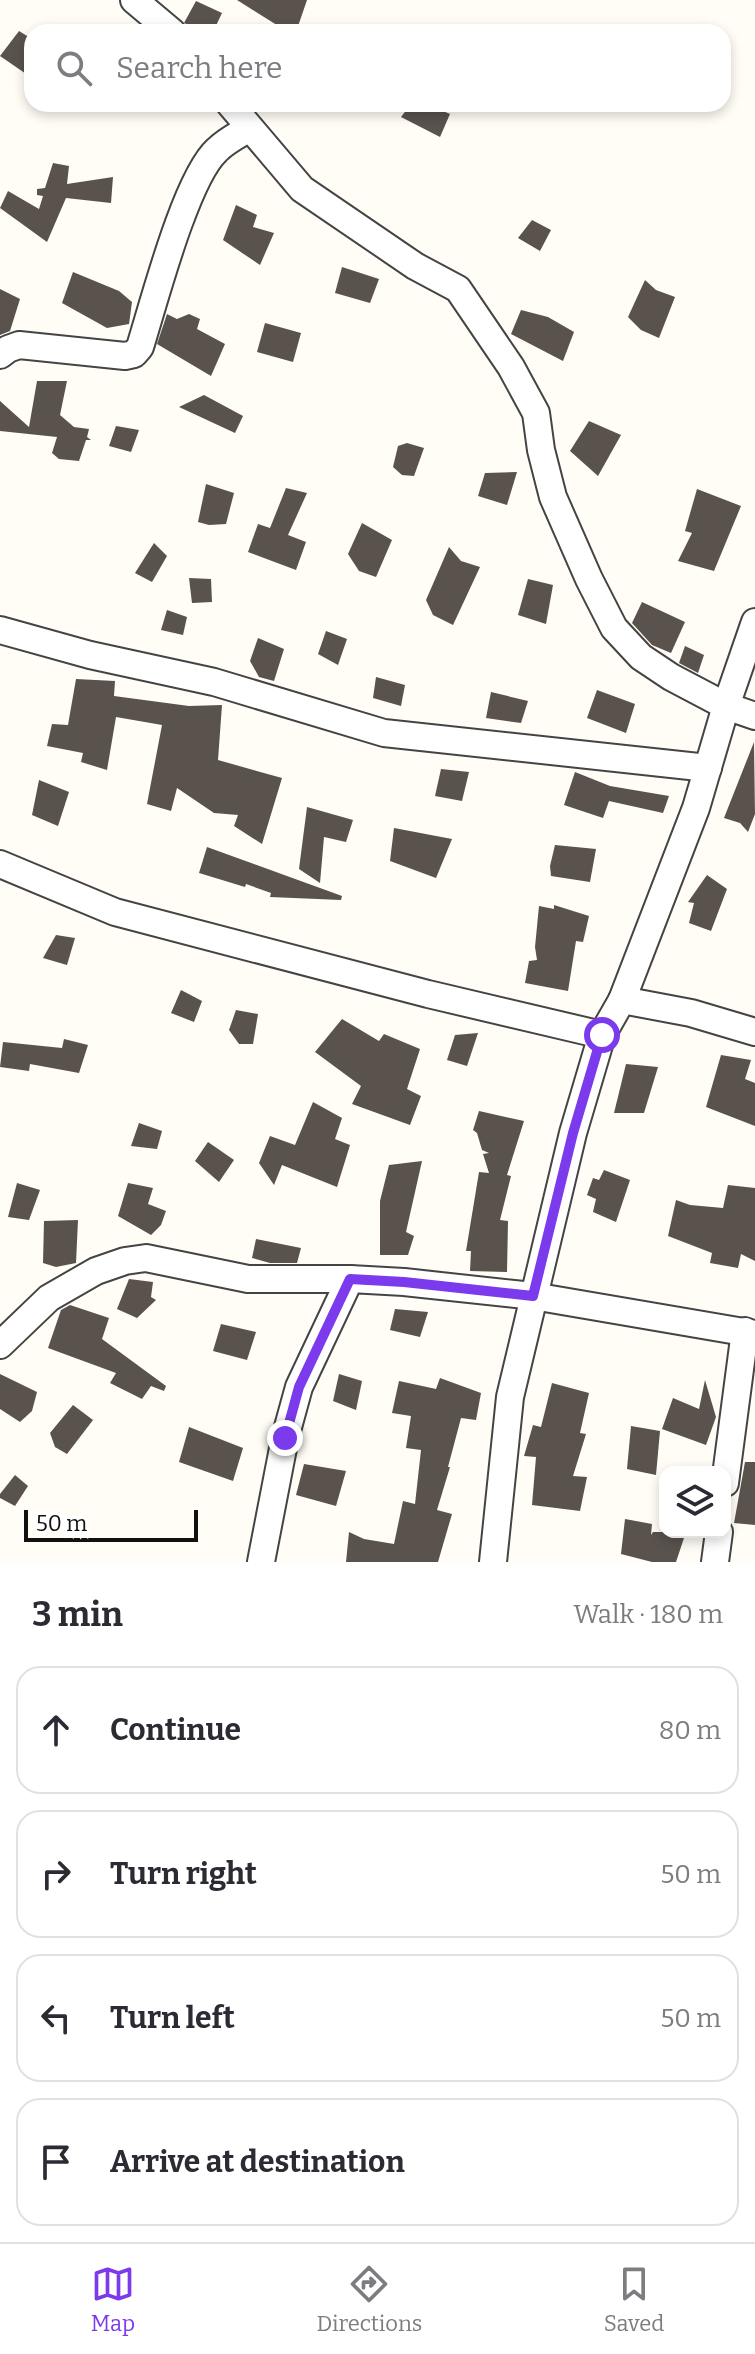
<!DOCTYPE html>
<html lang="en">
<head>
<meta charset="utf-8">
<style>
	:root { --surface:#fff; --page:#f2f2f3; --text:#2b2b33; --muted:#7c7c81; --line:#e1e1e2; --accent:#7c3aed }
	body { margin:0; font-family:Bitter,serif; background:var(--page); color:var(--text) }
	.controls { position:absolute; right:24px; bottom:24px; display:grid; overflow:hidden; border-radius:16px; box-shadow:0 4px 12px #0003 }
	.controls button { width:72px; height:72px; display:grid; place-items:center; padding:0; border:0; border-bottom:2px solid var(--line); background:var(--surface); color:var(--text); font:40px sans-serif }
	.scale { position:absolute; left:24px; bottom:20px; width:174px; box-sizing:border-box; padding-left:8px; border:4px solid #111; border-top:0; font-size:22px; line-height:28px; white-space:nowrap; color:#111; -webkit-text-stroke:6px #fff; paint-order:stroke }
	.stop { position:absolute; width:24px; height:24px; margin:-18px; border:6px solid #7c3aed; border-radius:50%; background:#fff }
	.stop.end { background:#7c3aed; border-color:#fff; box-shadow:0 2px 8px #0008 }
	.list { margin:0; padding:0; list-style:none }
	h2 { display:flex; justify-content:space-between; align-items:center; height:104px; margin:0; padding:0 32px; font-size:34px }
	h2 small { font-size:26px; font-weight:400; color:var(--muted) }
	.list li { display:grid; grid-template-columns:52px 1fr auto; gap:24px; align-items:center; box-sizing:border-box; height:128px; margin:0 16px 16px; padding:0 16px; border:2px solid var(--line); border-radius:24px }
	.list b { display:block; font-size:30px; white-space:nowrap }
	.list em { font-size:26px; font-style:normal; color:var(--muted) }
	.icon { flex:none; width:44px; height:44px; fill:none; stroke:currentColor; stroke-width:2; stroke-linecap:round; stroke-linejoin:round }
	.map { position:relative; flex:none; width:755px; height:1562px; overflow:hidden }
	.search { position:absolute; background:var(--surface); box-shadow:0 4px 12px #0003; left:24px; right:24px; top:24px; height:88px; display:flex; align-items:center; gap:20px; box-sizing:border-box; padding:0 28px; border-radius:24px; color:var(--muted); font-size:30px }
	.sheet { height:680px; background:var(--surface) }
	nav { display:flex; justify-content:space-around; align-items:center; box-sizing:border-box; height:112px; border-top:2px solid var(--line); background:var(--surface); font-size:22px; color:var(--muted) }
	nav a { display:grid; justify-items:center; gap:4px }
	nav .on { color:var(--accent) }
	.map>svg:first-child { display:block }
	.building { fill:#5a524d }
	.lines { fill:none; stroke-linecap:round; stroke-linejoin:round }
	.street-casing { stroke:#444; stroke-width:30 }
	.street { stroke:#fff; stroke-width:26 }
	.route { stroke:#7c3aed; stroke-width:10 }
</style>
</head>
<body>
<div class="map">
<svg width="755" height="1562" viewBox="0 0 755 1562">
	<rect width="100%" height="100%" fill="#fffdf5"/>
	<g class="building">
		<path d="M 237,0 L 307,0 L 296,32 L 288,32 Z"/>
		<path d="M 196,1 L 222,13 L 213,32 L 206,32 L 184,23 Z"/>
		<path d="M 19,31 L 32,39 L 32,78 L 0,56 Z"/>
		<path d="M 411,104 L 426,104 L 450,114 L 440,137 L 401,117 Z"/>
		<path d="M 53,163 L 69,166 L 67,184 L 113,177 L 111,203 L 66,198 L 47,242 L 0,208 L 8,191 L 39,209 L 43,196 L 37,195 L 37,189 L 45,188 Z"/>
		<path d="M 236,205 L 257,215 L 253,227 L 274,233 L 260,265 L 223,240 Z"/>
		<path d="M 532,220 L 551,230 L 540,251 L 518,238 Z"/>
		<path d="M 342,267 L 379,279 L 370,303 L 335,293 Z"/>
		<path d="M 73,272 L 119,291 L 132,302 L 129,324 L 107,328 L 62,303 Z"/>
		<path d="M 645,280 L 656,290 L 675,297 L 659,338 L 641,330 L 628,317 Z"/>
		<path d="M 0,289 L 20,299 L 10,331 L 0,335 Z"/>
		<path d="M 521,310 L 548,317 L 574,332 L 563,361 L 511,334 Z"/>
		<path d="M 167,314 L 177,319 L 189,314 L 200,319 L 197,329 L 225,344 L 211,376 L 157,344 Z"/>
		<path d="M 265,323 L 301,333 L 293,362 L 257,352 Z"/>
		<path d="M 37,381 L 67,381 L 60,415 L 74,427 L 89,429 L 87,437 L 91,440 L 86,440 L 79,461 L 59,459 L 52,453 L 57,437 L 0,431 L 0,401 L 29,427 Z"/>
		<path d="M 204,395 L 243,416 L 235,433 L 179,407 Z"/>
		<path d="M 589,421 L 621,435 L 598,476 L 570,451 Z"/>
		<path d="M 116,426 L 139,430 L 131,452 L 109,446 Z"/>
		<path d="M 407,443 L 424,448 L 414,476 L 402,475 L 393,467 L 398,446 Z"/>
		<path d="M 517,472 L 507,505 L 478,496 L 485,473 Z"/>
		<path d="M 206,484 L 234,493 L 226,524 L 209,525 L 198,522 Z"/>
		<path d="M 286,488 L 307,493 L 288,535 L 306,542 L 296,570 L 248,552 L 258,524 L 270,528 Z"/>
		<path d="M 697,489 L 741,506 L 714,571 L 678,561 L 692,533 L 685,531 Z"/>
		<path d="M 362,523 L 392,540 L 376,577 L 359,571 L 348,554 Z"/>
		<path d="M 154,543 L 167,556 L 152,582 L 135,573 Z"/>
		<path d="M 449,547 L 461,561 L 480,567 L 453,625 L 433,615 L 426,600 Z"/>
		<path d="M 189,578 L 211,579 L 212,602 L 192,603 Z"/>
		<path d="M 528,579 L 553,585 L 546,624 L 518,615 Z"/>
		<path d="M 642,602 L 685,622 L 671,653 L 652,645 L 632,623 Z"/>
		<path d="M 167,610 L 187,617 L 183,635 L 161,630 Z"/>
		<path d="M 326,631 L 347,639 L 338,665 L 318,654 Z"/>
		<path d="M 258,638 L 284,649 L 274,681 L 259,677 L 250,661 Z"/>
		<path d="M 685,646 L 704,655 L 698,673 L 679,663 Z"/>
		<path d="M 376,677 L 405,685 L 401,706 L 373,698 Z"/>
		<path d="M 76,679 L 115,681 L 114,696 L 189,706 L 222,705 L 218,760 L 282,778 L 262,844 L 234,826 L 238,815 L 214,813 L 177,788 L 171,811 L 147,804 L 162,725 L 116,717 L 107,770 L 81,762 L 83,753 L 47,746 L 52,724 L 68,725 Z"/>
		<path d="M 597,690 L 635,704 L 626,733 L 587,718 Z"/>
		<path d="M 491,692 L 528,701 L 521,723 L 486,718 Z"/>
		<path d="M 754,742 L 755,814 L 748,832 L 740,823 L 724,818 Z"/>
		<path d="M 441,769 L 469,772 L 462,801 L 435,796 Z"/>
		<path d="M 575,772 L 610,786 L 669,796 L 663,813 L 609,801 L 603,818 L 564,805 Z"/>
		<path d="M 39,780 L 69,792 L 58,826 L 32,815 Z"/>
		<path d="M 307,807 L 353,820 L 346,842 L 324,837 L 320,883 L 299,869 Z"/>
		<path d="M 394,828 L 452,839 L 436,878 L 390,861 Z"/>
		<path d="M 555,845 L 596,849 L 590,882 L 551,876 L 550,866 Z"/>
		<path d="M 207,847 L 342,896 L 341,900 L 270,897 L 271,893 L 246,884 L 245,887 L 199,873 Z"/>
		<path d="M 707,875 L 727,889 L 711,931 L 689,923 L 694,903 L 688,902 Z"/>
		<path d="M 554,905 L 589,916 L 583,942 L 576,941 L 568,991 L 525,983 L 529,961 L 537,960 L 535,947 L 539,906 L 554,909 Z"/>
		<path d="M 56,935 L 75,938 L 67,965 L 43,958 Z"/>
		<path d="M 181,990 L 202,1001 L 194,1022 L 171,1013 Z"/>
		<path d="M 236,1010 L 258,1014 L 253,1044 L 239,1044 L 229,1030 Z"/>
		<path d="M 342,1019 L 379,1041 L 384,1034 L 420,1049 L 407,1089 L 421,1096 L 410,1125 L 352,1104 L 361,1086 L 315,1052 Z"/>
		<path d="M 478,1033 L 467,1066 L 447,1060 L 455,1035 Z"/>
		<path d="M 64,1039 L 88,1045 L 79,1073 L 30,1064 L 29,1071 L 0,1067 L 3,1042 L 62,1048 Z"/>
		<path d="M 721,1055 L 751,1060 L 745,1079 L 755,1083 L 755,1126 L 706,1107 Z"/>
		<path d="M 626,1064 L 658,1067 L 644,1113 L 614,1113 Z"/>
		<path d="M 313,1102 L 342,1118 L 335,1139 L 350,1145 L 337,1187 L 282,1165 L 274,1185 L 259,1163 L 270,1136 L 295,1145 Z"/>
		<path d="M 479,1111 L 524,1121 L 507,1175 L 511,1176 L 500,1220 L 508,1221 L 507,1272 L 470,1271 L 471,1251 L 466,1251 L 479,1172 L 489,1173 L 483,1154 L 489,1153 L 482,1150 L 477,1133 L 473,1130 Z"/>
		<path d="M 139,1123 L 162,1131 L 157,1149 L 131,1146 Z"/>
		<path d="M 208,1142 L 234,1160 L 219,1182 L 195,1161 Z"/>
		<path d="M 422,1161 L 406,1232 L 414,1236 L 408,1255 L 380,1255 L 380,1201 L 389,1165 Z"/>
		<path d="M 604,1170 L 630,1180 L 616,1222 L 593,1212 L 596,1199 L 587,1195 L 593,1178 L 599,1180 Z"/>
		<path d="M 17,1183 L 40,1190 L 29,1220 L 8,1217 Z"/>
		<path d="M 128,1183 L 153,1188 L 148,1204 L 166,1211 L 161,1225 L 151,1235 L 118,1216 Z"/>
		<path d="M 728,1185 L 755,1188 L 755,1261 L 741,1254 L 738,1268 L 710,1263 L 712,1253 L 668,1236 L 676,1200 L 690,1205 L 723,1208 Z"/>
		<path d="M 78,1220 L 76,1263 L 56,1267 L 43,1263 L 44,1221 Z"/>
		<path d="M 256,1239 L 301,1248 L 297,1263 L 270,1263 L 252,1258 Z"/>
		<path d="M 129,1279 L 153,1282 L 151,1297 L 156,1300 L 137,1318 L 117,1309 Z"/>
		<path d="M 70,1305 L 109,1318 L 102,1339 L 166,1386 L 164,1391 L 151,1386 L 142,1399 L 110,1383 L 116,1373 L 48,1348 L 61,1310 Z"/>
		<path d="M 395,1309 L 428,1312 L 420,1337 L 390,1330 Z"/>
		<path d="M 221,1324 L 256,1332 L 247,1360 L 213,1351 Z"/>
		<path d="M 0,1374 L 37,1392 L 32,1411 L 20,1422 L 0,1409 Z"/>
		<path d="M 339,1374 L 362,1381 L 356,1410 L 333,1401 Z"/>
		<path d="M 440,1378 L 481,1393 L 476,1420 L 461,1418 L 448,1467 L 450,1467 L 437,1510 L 452,1514 L 438,1562 L 346,1562 L 349,1532 L 364,1539 L 394,1544 L 403,1501 L 415,1504 L 421,1450 L 406,1448 L 411,1416 L 392,1413 L 399,1381 L 436,1389 Z"/>
		<path d="M 705,1380 L 716,1417 L 706,1445 L 662,1429 L 673,1398 L 699,1409 Z"/>
		<path d="M 552,1383 L 589,1393 L 580,1433 L 586,1434 L 573,1476 L 587,1477 L 580,1511 L 532,1505 L 536,1457 L 524,1456 L 533,1425 L 541,1427 Z"/>
		<path d="M 73,1405 L 93,1420 L 67,1454 L 55,1447 L 50,1433 Z"/>
		<path d="M 631,1426 L 660,1431 L 656,1475 L 627,1469 Z"/>
		<path d="M 189,1427 L 243,1448 L 233,1481 L 179,1462 Z"/>
		<path d="M 745,1462 L 755,1462 L 755,1525 L 734,1523 Z"/>
		<path d="M 304,1464 L 346,1471 L 336,1506 L 296,1495 Z"/>
		<path d="M 15,1475 L 28,1486 L 15,1506 L 0,1498 L 0,1494 Z"/>
		<path d="M 625,1519 L 652,1524 L 651,1535 L 653,1532 L 686,1532 L 676,1562 L 652,1562 L 621,1554 Z"/>
	</g>
	<g class="lines">
		<defs>
			<g id="street">
				<path d="M 134,0 L 172,32"/>
				<path d="M 230,104 L 302,189 L 415,266 L 458,289 L 511,367 L 536,413 L 541,450 L 553,497 L 589,579 L 614,628 L 641,657 L 671,677 L 726,706 L 755,716"/>
				<path d="M 0,355 L 8,349 L 19,345 L 125,356 L 134,354 L 140,347 C 154,302 186,178 217,150 C 226,141 238,135 248,129"/>
				<path d="M 0,630 L 90,655 L 214,682 L 384,733 L 708,768"/>
				<path d="M 0,864 L 115,912 L 428,994 L 602,1035"/>
				<path d="M 622,1000 L 696,808 L 726,706 L 755,622"/>
				<path d="M 0,1345 L 49,1298 L 96,1271 L 125,1261 L 146,1258 L 248,1279 L 350,1279"/>
				<path d="M 725,1483 L 745,1331"/>
				<path d="M 261,1562 L 285,1438 L 299,1387 L 350,1279 L 404,1282 L 533,1296 L 755,1334"/>
				<path d="M 493,1562 L 510,1397 L 573,1133 L 602,1035 L 622,1000 L 691,1013 L 755,1032"/>
				<path d="M 715,1562 L 719,1532"/>
			</g>
		</defs>
		<use href="#street" class="street-casing"/>
		<use href="#street" class="street"/>
	</g>
	<g class="lines">
		<path class="route" d="M 285,1438 L 299,1387 L 350,1279 L 404,1282 L 533,1296 L 573,1133 L 602,1035"/>
	</g>
</svg>
<div class="controls">
<button><svg class="icon" aria-label="layers" viewBox="0 0 24 24"><path d="M12 4l9 5-9 5-9-5zM3 14l9 5 9-5"/></svg></button>
</div>
<div class="scale">50 m</div>
<div class="stop" style="left:602px;top:1035px"></div>
<div class="stop end" style="left:285px;top:1438px"></div>
<div class="search"><svg class="icon" aria-label="search" viewBox="0 0 24 24"><circle cx="10" cy="10" r="6"/><path d="M15 15l6 6"/></svg>Search here</div>
</div>
<section class="sheet">
<h2>3 min<small>Walk · 180 m</small></h2>
<ul class="list">
<li><svg class="icon" aria-label="ahead" viewBox="0 0 24 24"><path d="M12 20V5M6 11l6-6 6 6"/></svg><div><b>Continue</b></div><em>80 m</em></li>
<li><svg class="icon" aria-label="right" viewBox="0 0 24 24"><path d="M7 20v-9h11M14 6l5 5-5 5"/></svg><div><b>Turn right</b></div><em>50 m</em></li>
<li><svg class="icon" aria-label="left" viewBox="0 0 24 24"><path d="M17 20v-9H6M10 6l-5 5 5 5"/></svg><div><b>Turn left</b></div><em>50 m</em></li>
<li><svg class="icon" aria-label="arrive" viewBox="0 0 24 24"><path d="M6 21V4h12l-3 4 3 4H6"/></svg><div><b>Arrive at destination</b></div></li>
</ul>
</section>
<nav>
<a class="on"><svg class="icon" aria-label="map" viewBox="0 0 24 24"><path d="M3 6l6-2 6 2 6-2v14l-6 2-6-2-6 2zM9 4v14M15 6v14"/></svg>Map</a>
<a><svg class="icon" aria-label="directions" viewBox="0 0 24 24"><path d="M12 3l9 9-9 9-9-9zM9 14v-3h6M13 9l2 2-2 2"/></svg>Directions</a>
<a><svg class="icon" aria-label="saved" viewBox="0 0 24 24"><path d="M7 4h10v16l-5-4-5 4z"/></svg>Saved</a>
</nav>
</body>
</html>
